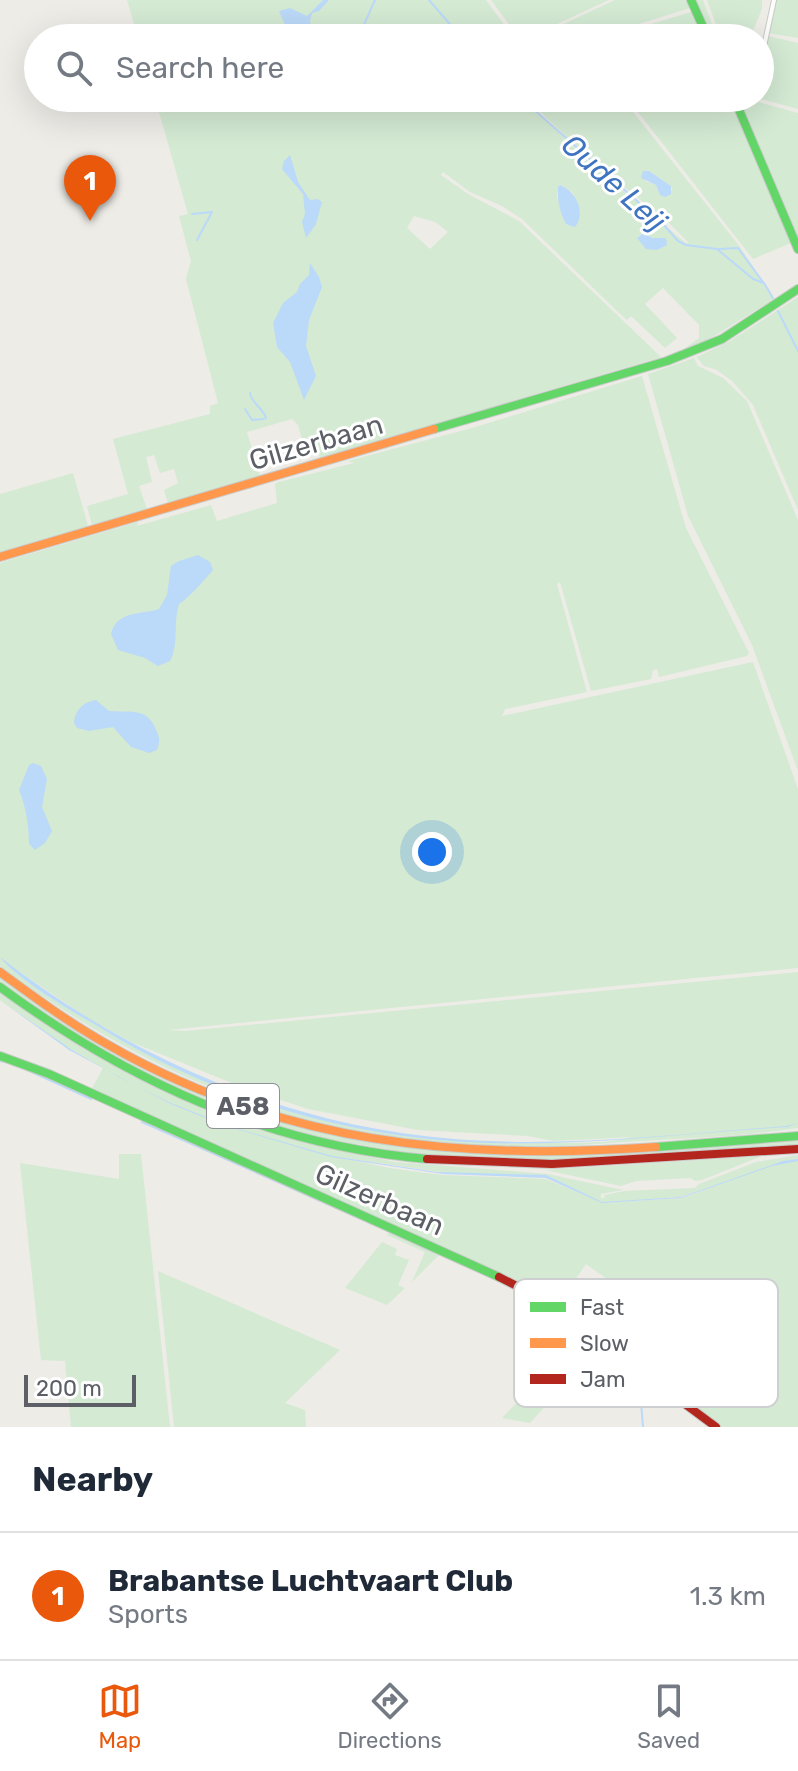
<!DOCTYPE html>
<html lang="en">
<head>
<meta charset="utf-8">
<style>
	:root { --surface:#fff; --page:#f2f2f3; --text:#1f2937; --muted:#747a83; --line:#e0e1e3; --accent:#ea580c }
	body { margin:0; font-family:Rubik,sans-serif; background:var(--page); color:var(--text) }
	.scale { position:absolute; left:24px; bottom:20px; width:112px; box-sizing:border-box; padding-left:8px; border:4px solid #5c6066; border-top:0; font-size:22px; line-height:28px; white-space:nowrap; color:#5c6066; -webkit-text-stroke:6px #fff; paint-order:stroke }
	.you { position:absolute; left:432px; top:852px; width:28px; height:28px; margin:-20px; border:6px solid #fff; border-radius:50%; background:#1a73e8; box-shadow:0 0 0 12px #1a73e833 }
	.badge { display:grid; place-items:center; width:52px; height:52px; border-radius:50%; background:var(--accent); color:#fff; font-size:26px; font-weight:700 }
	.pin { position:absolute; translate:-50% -66px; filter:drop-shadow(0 2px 4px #0008) }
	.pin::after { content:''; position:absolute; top:42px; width:28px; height:24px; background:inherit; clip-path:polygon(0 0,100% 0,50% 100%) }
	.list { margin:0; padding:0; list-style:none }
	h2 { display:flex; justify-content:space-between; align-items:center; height:104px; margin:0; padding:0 32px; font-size:34px }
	h2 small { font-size:26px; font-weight:400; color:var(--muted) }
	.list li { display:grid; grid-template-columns:52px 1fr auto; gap:24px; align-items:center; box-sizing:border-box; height:128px; padding:0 32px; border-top:2px solid var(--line) }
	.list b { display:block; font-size:30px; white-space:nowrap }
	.list p { margin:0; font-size:26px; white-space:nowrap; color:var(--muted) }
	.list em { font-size:26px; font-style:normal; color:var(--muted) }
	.icon { flex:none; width:44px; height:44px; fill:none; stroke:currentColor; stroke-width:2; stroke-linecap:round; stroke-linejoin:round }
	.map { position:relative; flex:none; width:798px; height:1427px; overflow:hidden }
	.search { position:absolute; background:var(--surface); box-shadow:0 8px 32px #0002; left:24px; right:24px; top:24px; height:88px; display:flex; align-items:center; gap:20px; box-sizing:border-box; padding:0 28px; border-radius:44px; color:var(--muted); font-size:30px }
	.sheet { height:232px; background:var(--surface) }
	nav { display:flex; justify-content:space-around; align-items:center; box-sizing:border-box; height:112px; border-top:2px solid var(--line); background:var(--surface); font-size:22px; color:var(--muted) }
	nav a { display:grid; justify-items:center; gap:4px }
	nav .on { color:var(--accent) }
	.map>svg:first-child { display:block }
	.green { fill:#d4ead3; fill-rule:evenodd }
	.water { fill:#bbd9f8 }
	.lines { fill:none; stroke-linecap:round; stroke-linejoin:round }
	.stream { stroke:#bbd9f8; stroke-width:2 }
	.street-casing { stroke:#c9c9c8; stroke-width:6 }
	.fast-casing { stroke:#c9cac9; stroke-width:10 }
	.slow-casing { stroke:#c9cac9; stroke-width:10 }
	.jam-casing { stroke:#c9cac9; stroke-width:10 }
	.street { stroke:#fcfcfb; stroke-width:4 }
	.fast { stroke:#63d668; stroke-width:8 }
	.slow { stroke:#ff974d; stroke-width:8 }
	.jam { stroke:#b3261e; stroke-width:8 }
	.labels { text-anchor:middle; stroke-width:6; stroke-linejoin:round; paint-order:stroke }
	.shield { fill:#fff; stroke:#8d9094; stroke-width:2 }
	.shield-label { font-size:26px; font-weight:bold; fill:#5c6066 }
	.street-label { font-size:28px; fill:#5c6066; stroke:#fff }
	.water-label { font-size:30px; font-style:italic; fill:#3f74c0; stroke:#fff }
	.key { fill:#fff; stroke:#cecfd1; stroke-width:2 }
	.key-label { font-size:22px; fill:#5c6066 }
</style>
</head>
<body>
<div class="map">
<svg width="798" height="1427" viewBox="0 0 798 1427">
	<rect width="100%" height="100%" fill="#edece7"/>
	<g class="green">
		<path d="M 127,0 L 486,0 L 514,38 L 138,38 Z"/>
		<path d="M 491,0 L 609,0 L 527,38 L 519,38 Z"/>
		<path d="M 615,0 L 690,0 L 693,7 L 594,38 L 533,38 Z"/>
		<path d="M 695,0 L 703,0 L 717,38 L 711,38 Z"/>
		<path d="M 707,0 L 762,0 L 762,9 L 750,38 L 721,38 Z"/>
		<path d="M 776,0 L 798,0 L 798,38 L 768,33 Z"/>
		<path d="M 694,11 L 706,38 L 605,38 Z"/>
		<path d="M 768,36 L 798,43 L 798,109 L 757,98 L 760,98 L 760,76 Z"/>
		<path d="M 155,98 L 622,98 L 740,247 L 774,299 L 706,341 L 684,349 L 699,338 L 699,325 L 663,288 L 645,304 L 677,338 L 665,348 L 631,316 L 627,320 L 618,312 L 522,219 L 502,206 L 470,192 L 443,172 L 441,175 L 468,194 L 519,221 L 661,357 L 320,458 L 315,440 L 312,441 L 313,446 L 305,448 L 298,425 L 292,419 L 247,432 L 260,476 L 168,503 L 164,490 L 178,483 L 174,469 L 160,473 L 154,455 L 146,457 L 152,482 L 139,486 L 147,509 L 92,525 L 87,506 L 128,494 L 113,439 L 210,414 L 210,406 L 218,403 L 186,279 L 191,261 L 179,216 L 188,214 ZM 532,104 L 593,162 L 667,221 L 688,242 L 687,244 L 591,164 L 531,106 ZM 649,171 L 671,186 L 672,190 L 660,195 L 656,185 L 645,181 ZM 561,185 L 573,193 L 580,211 L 563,219 L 557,196 L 558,187 ZM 414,216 L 435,222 L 448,232 L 430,249 L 407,228 Z"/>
		<path d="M 627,98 L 732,98 L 793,242 L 753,259 Z"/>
		<path d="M 751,100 L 798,113 L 798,236 L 794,236 L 749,124 L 741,110 Z"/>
		<path d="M 798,297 L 798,510 L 753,405 L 732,381 L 717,370 L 704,366 L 697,357 L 730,341 Z"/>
		<path d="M 694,358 L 698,366 L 723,378 L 747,401 L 798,520 L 798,771 L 752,645 L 688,516 L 648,374 Z"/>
		<path d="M 642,376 L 686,528 L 749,653 L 747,656 L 659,677 L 657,669 L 653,670 L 651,679 L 591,691 L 560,582 L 557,584 L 587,692 L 505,709 L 502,716 L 753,662 L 798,789 L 798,968 L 168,1030 L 186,1031 L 798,972 L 798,1128 C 746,1136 694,1138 641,1141 C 581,1145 521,1150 460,1146 C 286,1134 139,1069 0,966 L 0,563 L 138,522 L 137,526 L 211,505 L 217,521 L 277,503 L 275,484 L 279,482 L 354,463 L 348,461 L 472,428 ZM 11,966 L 92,1021 L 131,1042 L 244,1088 L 308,1109 L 418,1130 L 528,1136 L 554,1141 L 632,1137 C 605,1145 570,1142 541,1143 C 379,1146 223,1103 84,1018 C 61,1004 28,986 11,966 Z"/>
		<path d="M 73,473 L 88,526 L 0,552 L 0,494 Z"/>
		<path d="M 0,976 L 61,1019 L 252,1112 L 475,1154 L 798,1140 L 798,1146 L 556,1161 L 424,1156 L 317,1137 L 243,1116 L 146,1075 L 77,1037 L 0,983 Z"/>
		<path d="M 0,993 L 85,1050 L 311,1144 L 395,1162 L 548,1174 L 623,1190 L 601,1194 L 601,1198 L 604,1198 L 605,1195 L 624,1191 L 695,1188 L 699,1184 L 756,1162 L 798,1155 L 798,1159 L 780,1162 L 798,1160 L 798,1427 L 719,1427 L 602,1341 L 580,1321 L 607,1279 L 586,1264 L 572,1284 L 583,1293 L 569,1313 L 537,1290 L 91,1090 L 103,1068 L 67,1047 L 0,1000 ZM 344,1158 L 448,1173 L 546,1175 L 596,1200 L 546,1179 L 442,1175 L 389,1168 ZM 751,1173 L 682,1198 L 602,1203 L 680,1197 Z"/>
		<path d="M 119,1154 L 141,1154 L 170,1427 L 71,1427 L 65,1361 L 41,1360 L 20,1163 L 119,1179 Z"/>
		<path d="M 762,1156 L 702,1180 L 696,1181 L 690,1178 L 636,1181 L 621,1186 L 545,1170 Z"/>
		<path d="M 390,1232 L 392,1234 L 439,1255 L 412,1282 L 425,1252 L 387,1235 Z"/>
		<path d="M 382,1242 L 397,1249 L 395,1255 L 409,1260 L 398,1285 L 405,1288 L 387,1305 L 345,1288 Z"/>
		<path d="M 158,1271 L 340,1350 L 285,1403 L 305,1410 L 306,1427 L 174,1427 Z"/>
		<path d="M 585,1332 L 638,1372 L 638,1380 L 621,1368 L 585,1363 L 530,1423 L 502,1418 Z"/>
	</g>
	<g class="water">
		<path d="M 323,0 L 329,0 L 319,11 L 312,13 L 310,21 L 313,38 L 279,38 L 285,25 L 279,11 L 290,8 L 307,16 Z"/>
		<path d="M 290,155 L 298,182 L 310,200 L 317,199 L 322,202 L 316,224 L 306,238 L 302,222 L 305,214 L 303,194 L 282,169 L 284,161 Z"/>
		<path d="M 643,171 L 649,171 L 671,186 L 671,194 L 665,197 L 660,195 L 656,185 L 641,178 Z"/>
		<path d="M 560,185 C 577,192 586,213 575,227 L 566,224 C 560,213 557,200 558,187 Z"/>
		<path d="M 644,233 L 652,238 L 666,238 L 667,245 L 657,250 L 646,249 L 637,238 Z"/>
		<path d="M 310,263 L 319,277 L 322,287 L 309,320 L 306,346 L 316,376 L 304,400 L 290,362 L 277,347 L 273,323 L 283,303 L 297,292 L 300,284 L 309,275 Z"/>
		<path d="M 198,555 L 210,562 L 213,570 C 203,581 192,595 179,604 C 173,622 179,646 170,661 L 158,666 L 145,658 L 118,650 L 111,634 C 117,610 141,615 159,609 L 167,595 L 171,566 L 179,561 Z"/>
		<path d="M 96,700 L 109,711 C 129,713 147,706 156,730 C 160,738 160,742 157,750 L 149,753 L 131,747 L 113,727 L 89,731 L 77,728 L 74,723 C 75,710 83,702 96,700 Z"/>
		<path d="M 33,763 L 41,766 L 47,779 L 42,807 L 52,831 L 45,843 L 35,850 L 29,844 C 29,826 26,807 19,790 L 29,765 Z"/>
		<path d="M 0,957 C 131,1059 288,1126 454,1139 C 565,1148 677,1134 787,1126 L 798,1123 L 788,1127 C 689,1133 590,1146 490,1143 C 356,1140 218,1100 104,1030 C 74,1012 21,983 0,957 Z"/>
		<path d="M 0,1000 L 72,1050 L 119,1077 L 171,1103 L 228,1126 L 332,1156 L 437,1172 L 546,1175 L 602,1202 L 681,1197 L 783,1161 L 798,1159 L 798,1161 L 772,1166 L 681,1198 L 602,1203 L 546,1178 L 443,1174 L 331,1157 L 223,1125 L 171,1104 L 69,1050 Z"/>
	</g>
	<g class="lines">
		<g class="stream">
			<path d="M 429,0 L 462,38"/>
			<path d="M 358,38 L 375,0"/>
			<path d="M 521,98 L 664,225 L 678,241 L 686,245 L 717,249 L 753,279 L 764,283 L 773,298"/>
			<path d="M 329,102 L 331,98"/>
			<path d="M 192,214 L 212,212 L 197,240"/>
			<path d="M 719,249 L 738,248 L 763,282"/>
			<path d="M 778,311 L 798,351"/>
			<path d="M 250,393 C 251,403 263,408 266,418"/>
			<path d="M 245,409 L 252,420 L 264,419"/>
			<path d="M 0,1061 L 10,1063"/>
			<path d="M 23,1068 L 91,1099"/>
			<path d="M 142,1122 L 411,1241"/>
			<path d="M 417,1244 L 466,1266"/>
			<path d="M 537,1300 L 581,1333"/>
			<path d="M 582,1334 L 639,1377 L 643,1427"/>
		</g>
		<defs>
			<g id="street">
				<path d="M 760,65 L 774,0"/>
				<path d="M 736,104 L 752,98"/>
			</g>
			<g id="fast">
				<path d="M 691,0 L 708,38"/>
				<path d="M 734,98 L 798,249"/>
				<path d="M 434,429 L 667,361 L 722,339 L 798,289"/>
				<path d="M 0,987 C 128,1081 267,1145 427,1159"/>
				<path d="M 0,1056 L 49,1074 L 499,1277"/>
				<path d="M 656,1147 L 798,1136"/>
			</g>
			<g id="slow">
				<path d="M 0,557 L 434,429"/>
				<path d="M 0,972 C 34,997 68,1022 105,1043 C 279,1144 460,1161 656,1147"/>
			</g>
			<g id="jam">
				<path d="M 427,1159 L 552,1164 L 798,1149"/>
				<path d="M 499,1277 L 546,1301 L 716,1427"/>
			</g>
		</defs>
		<use href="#street" class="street-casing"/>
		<use href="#fast" class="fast-casing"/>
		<use href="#slow" class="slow-casing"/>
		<use href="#jam" class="jam-casing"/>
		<use href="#street" class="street"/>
		<use href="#fast" class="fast"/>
		<use href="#slow" class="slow"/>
		<use href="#jam" class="jam"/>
	</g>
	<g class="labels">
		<rect class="shield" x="207" y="1084" width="72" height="44" rx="6"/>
		<g class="shield-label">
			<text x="243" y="1115">A58</text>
		</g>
		<g class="street-label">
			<text transform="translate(316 442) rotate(-16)" y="10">Gilzerbaan</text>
			<text transform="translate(380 1199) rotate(24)" y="10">Gilzerbaan</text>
		</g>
		<g class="water-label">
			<text transform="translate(614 183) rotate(42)" y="10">Oude Leij</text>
		</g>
	</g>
	<rect x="514" y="1279" width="264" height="128" rx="12" class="key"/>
	<rect x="530" y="1302" width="36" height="10" fill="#63d668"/>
	<rect x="530" y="1338" width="36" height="10" fill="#ff974d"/>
	<rect x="530" y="1374" width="36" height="10" fill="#b3261e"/>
	<g class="key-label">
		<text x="580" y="1315">Fast</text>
		<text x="580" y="1351">Slow</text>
		<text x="580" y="1387">Jam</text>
	</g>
</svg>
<div class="scale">200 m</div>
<div class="you"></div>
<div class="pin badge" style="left:90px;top:221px">1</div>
<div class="search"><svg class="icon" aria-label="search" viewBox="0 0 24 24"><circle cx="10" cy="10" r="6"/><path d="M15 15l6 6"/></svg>Search here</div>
</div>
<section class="sheet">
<h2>Nearby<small></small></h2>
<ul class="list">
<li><span class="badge">1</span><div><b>Brabantse Luchtvaart Club</b><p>Sports</p></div><em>1.3 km</em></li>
</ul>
</section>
<nav>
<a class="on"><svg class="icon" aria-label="map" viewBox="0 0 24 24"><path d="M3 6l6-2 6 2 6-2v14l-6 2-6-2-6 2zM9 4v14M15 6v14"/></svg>Map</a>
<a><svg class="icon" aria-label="directions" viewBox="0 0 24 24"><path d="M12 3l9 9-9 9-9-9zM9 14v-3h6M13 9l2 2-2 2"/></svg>Directions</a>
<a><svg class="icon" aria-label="saved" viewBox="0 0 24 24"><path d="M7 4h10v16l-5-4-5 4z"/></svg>Saved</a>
</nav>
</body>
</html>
